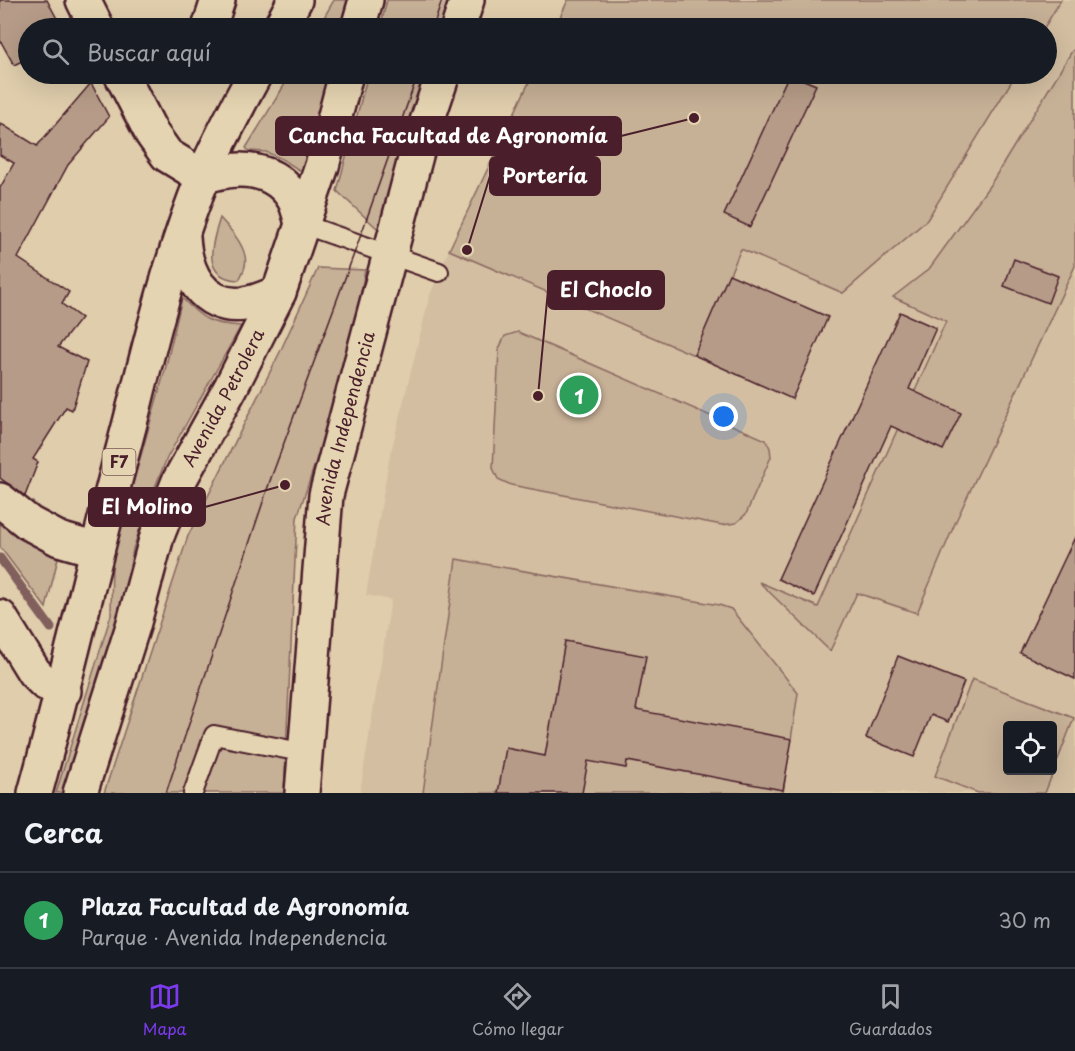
<!DOCTYPE html>
<html lang="es">
<head>
<meta charset="utf-8">
<style>
	:root { --surface:#171b24; --page:#20242c; --text:#f1f3f6; --muted:#9ea1a6; --line:#363941; --accent:#7c3aed }
	body { margin:0; font-family:"Playpen Sans",sans-serif; background:var(--page); color:var(--text) }
	.controls { position:absolute; right:18px; bottom:18px; display:grid; overflow:hidden; border-radius:6px; box-shadow:0 6px 24px #0002 }
	.controls button { width:54px; height:54px; display:grid; place-items:center; padding:0; border:0; border-bottom:2px solid var(--line); background:var(--surface); color:var(--text); font:30px sans-serif }
	.you { position:absolute; left:724px; top:417px; width:21px; height:21px; margin:-15px; border:4px solid #fff; border-radius:50%; background:#1a73e8; box-shadow:0 0 0 9px #1a73e833 }
	.badge { display:grid; place-items:center; width:39px; height:39px; border-radius:50%; background:var(--accent); color:#fff; font-size:20px; font-weight:700 }
	.pin { position:absolute; translate:-50% -50%; border:3px solid #fff; box-shadow:0 2px 6px #0006 }
	.list { margin:0; padding:0; list-style:none }
	h2 { display:flex; justify-content:space-between; align-items:center; height:78px; margin:0; padding:0 24px; font-size:26px }
	h2 small { font-size:20px; font-weight:400; color:var(--muted) }
	.list li { display:grid; grid-template-columns:39px 1fr auto; gap:18px; align-items:center; box-sizing:border-box; height:96px; padding:0 24px; border-top:2px solid var(--line) }
	.list b { display:block; font-size:22px; white-space:nowrap }
	.list p { margin:0; font-size:20px; white-space:nowrap; color:var(--muted) }
	.list em { font-size:20px; font-style:normal; color:var(--muted) }
	.icon { flex:none; width:33px; height:33px; fill:none; stroke:currentColor; stroke-width:2; stroke-linecap:round; stroke-linejoin:round }
	.map { position:relative; flex:none; width:1075px; height:793px; overflow:hidden }
	.search { position:absolute; background:var(--surface); box-shadow:0 6px 24px #0002; left:18px; right:18px; top:18px; height:66px; display:flex; align-items:center; gap:15px; box-sizing:border-box; padding:0 21px; border-radius:33px; color:var(--muted); font-size:22px }
	.sheet { height:174px; background:var(--surface) }
	nav { display:flex; justify-content:space-around; align-items:center; box-sizing:border-box; height:84px; border-top:2px solid var(--line); background:var(--surface); font-size:16px; color:var(--muted) }
	nav a { display:grid; justify-items:center; gap:3px }
	nav .on { color:var(--accent) }
	.map>svg:first-child { display:block }
	.built { fill:#d3bea1; fill-rule:evenodd }
	.green { fill:#c6b096; stroke:#886860; stroke-width:1.5; fill-rule:evenodd }
	.lines { fill:none; stroke-linecap:round; stroke-linejoin:round }
	.stream { stroke:#815f5b; stroke-width:9 }
	.building { fill:#b69c88; stroke:#4a1f2b; stroke-width:1.5 }
	.lane-casing { stroke:#4a1f2b; stroke-width:22 }
	.street-casing { stroke:#4a1f2b; stroke-width:38 }
	.secondary-casing { stroke:#4a1f2b; stroke-width:38 }
	.highway-casing { stroke:#4a1f2b; stroke-width:38 }
	.lane { stroke:#e5d4b1; stroke-width:18 }
	.street { stroke:#e5d4b1; stroke-width:33 }
	.secondary { stroke:#e5d4b1; stroke-width:33 }
	.highway { stroke:#e5d4b1; stroke-width:33 }
	.tram { stroke:#4a1f2b; stroke-width:1.5 }
	.labels { text-anchor:middle; stroke-width:5; stroke-linejoin:round; paint-order:stroke }
	.shield { fill:#e5d4b1; stroke:#785553; stroke-width:1.5 }
	.shield-label { font-size:16px; font-weight:bold; fill:#4a1f2b }
	.street-label { font-size:18px; fill:#4a1f2b; stroke:#e5d4b1 }
	.leader { fill:none; stroke:#4a1f2b; stroke-width:2 }
	.callout-dot { fill:#4a1f2b; stroke:#e5d4b1; stroke-width:2 }
	.callout { fill:#4a1f2b; stroke:#4a1f2b; stroke-width:2 }
	.callout-label { font-size:20px; text-anchor:middle; font-weight:bold; fill:#fff }
</style>
</head>
<body>
<div class="map">
<svg width="1075" height="793" viewBox="0 0 1075 793">
	<rect width="100%" height="100%" fill="#dfcdac"/>
	<filter id="ink" filterUnits="userSpaceOnUse"><feTurbulence type="fractalNoise" baseFrequency=".0167" numOctaves="2"/><feDisplacementMap in="SourceGraphic" scale="12" xChannelSelector="R" yChannelSelector="G"/><feConvolveMatrix kernelMatrix="1 2 1 2 8 2 1 2 1" color-interpolation-filters="sRGB"/></filter>
	<g filter="url(#ink)">
		<path class="built" d="M 568,0 L 1075,0 L 1075,793 L 360,793 L 391,600 L 366,595 L 389,460 L 430,295 L 449,250 L 533,74 L 1046,74 L 1046,28 L 555,28 ZM 1008,726 L 1052,726 L 1052,770 L 1008,770 Z"/>
		<g class="green">
			<path d="M 334,0 L 351,0 L 343,28 L 318,28 Z"/>
			<path d="M 387,0 L 459,0 L 449,28 L 380,28 Z"/>
			<path d="M 568,0 L 1061,0 L 1044,28 L 555,28 Z"/>
			<path d="M 1075,49 L 1075,266 L 956,521 L 917,613 L 857,593 L 830,651 L 759,582 L 818,607 L 946,321 L 893,297 L 929,269 L 992,182 L 1072,51 Z"/>
			<path d="M 291,74 L 331,74 L 303,169 L 299,170 L 282,159 L 266,152 L 249,151 L 246,148 Z"/>
			<path d="M 368,74 L 433,74 L 379,230 L 337,191 Z"/>
			<path d="M 533,74 L 1016,74 L 927,220 L 843,293 L 741,249 L 694,355 L 449,250 Z"/>
			<path d="M 220,218 C 231,230 249,249 245,266 C 244,271 241,276 239,280 C 200,278 212,243 220,218 Z"/>
			<path d="M 318,268 L 365,270 L 348,365 L 297,518 L 284,793 L 104,793 L 188,536 L 280,352 Z"/>
			<path d="M 182,298 C 203,320 210,324 241,326 L 167,458 L 150,499 L 133,549 L 123,613 L 68,793 L 56,793 L 111,615 L 112,558 L 165,370 Z"/>
			<path d="M 518,332 L 766,440 L 770,448 L 771,457 L 746,514 L 736,523 L 722,525 L 511,485 L 498,479 L 493,468 L 499,349 L 505,336 Z"/>
			<path d="M 0,520 L 24,538 L 58,558 L 46,608 L 0,547 Z"/>
			<path d="M 456,559 L 719,605 L 731,609 L 798,693 L 783,793 L 423,793 Z"/>
			<path d="M 972,679 L 1074,718 L 1045,793 L 978,793 L 935,776 ZM 1008,726 L 1052,726 L 1052,770 L 1008,770 Z"/>
		</g>
		<g class="lines">
			<path class="stream" d="M 0,558 L 51,628"/>
		</g>
		<g class="building">
			<path d="M 0,0 L 47,0 L 62,28 L 28,28 L 28,58 L 14,65 L 0,40 Z"/>
			<path d="M 789,74 L 816,85 L 750,227 L 724,215 Z"/>
			<path d="M 91,83 L 109,117 L 68,165 L 18,258 L 69,292 L 62,304 L 81,318 L 58,347 L 87,362 L 72,410 L 66,407 L 33,459 L 38,462 L 25,496 L 0,478 L 0,188 L 14,163 L 0,155 L 0,123 L 37,146 Z"/>
			<path d="M 1014,259 L 1058,276 L 1048,303 L 1004,286 Z"/>
			<path d="M 729,274 L 828,317 L 792,399 L 694,355 Z"/>
			<path d="M 900,312 L 936,328 L 909,389 L 961,413 L 943,450 L 891,426 L 814,596 L 778,579 Z"/>
			<path d="M 1075,537 L 1075,679 L 1020,653 Z"/>
			<path d="M 565,641 L 646,656 L 636,710 L 792,739 L 783,790 L 627,761 L 626,768 L 588,761 L 582,793 L 498,793 L 506,748 L 545,756 Z"/>
			<path d="M 898,656 L 964,682 L 948,722 L 931,715 L 914,757 L 866,738 Z"/>
		</g>
		<g class="lines">
			<defs>
				<g id="lane">
					<path d="M 302,224 L 439,272"/>
					<path d="M 193,793 L 214,735 L 306,753"/>
				</g>
				<g id="street">
					<path d="M 209,28 L 218,0"/>
					<path d="M 458,28 L 467,0"/>
					<path d="M 0,500 L 29,523 L 59,539 L 97,550"/>
					<path d="M 0,617 L 34,672 L 45,683 L 64,691"/>
					<path id="s1" d="M 302,793 L 326,495 L 418,148 L 443,74"/>
				</g>
				<g id="secondary">
					<path d="M 83,0 L 97,28"/>
					<path d="M 121,74 L 152,134 L 167,155 L 203,177"/>
				</g>
				<g id="highway">
					<path d="M 280,28 L 295,0"/>
					<path d="M 358,28 L 366,0"/>
					<path d="M 203,177 C 237,165 276,166 295,201 C 298,208 300,216 302,224"/>
					<path d="M 183,237 C 185,272 202,309 244,304 C 257,302 268,297 279,292"/>
					<path d="M 35,793 C 69,670 97,546 130,423 C 151,340 171,255 204,175 C 219,140 237,107 255,74"/>
					<path id="s2" d="M 80,793 L 133,626 L 157,536 L 179,481 L 231,387 L 279,292 L 322,166 L 346,74"/>
				</g>
			</defs>
			<use href="#lane" class="lane-casing"/>
			<use href="#street" class="street-casing"/>
			<use href="#secondary" class="secondary-casing"/>
			<use href="#highway" class="highway-casing"/>
			<use href="#lane" class="lane"/>
			<use href="#street" class="street"/>
			<use href="#secondary" class="secondary"/>
			<use href="#highway" class="highway"/>
			<g class="tram">
				<path d="M 433,28 L 442,0"/>
				<path d="M 166,793 L 271,478 L 358,243 L 418,74"/>
			</g>
		</g>
	</g>
	<g class="labels">
		<rect class="shield" x="102.5" y="449" width="33" height="26" rx="4.5"/>
		<g class="shield-label">
			<text x="119" y="468">F7</text>
		</g>
		<g class="street-label">
			<text dy="6" stroke="none"><textPath href="#s2" startOffset="422">Avenida Petrolera</textPath></text>
			<text dy="6" stroke="none"><textPath href="#s1" startOffset="368">Avenida Independencia</textPath></text>
		</g>
	</g>
	<path class="leader" d="M694 118L621 136M467 250L490 176M538 396L548 290M285 485L205 507"/>
	<g class="callout-dot">
		<circle cx="694" cy="118" r="6"/>
		<circle cx="467" cy="250" r="6"/>
		<circle cx="538" cy="396" r="6"/>
		<circle cx="285" cy="485" r="6"/>
	</g>
	<g class="callout">
		<rect x="276" y="117" width="345" height="38" rx="6"/>
		<rect x="490" y="157" width="110" height="38" rx="6"/>
		<rect x="548" y="271" width="116" height="38" rx="6"/>
		<rect x="89" y="488" width="116" height="38" rx="6"/>
	</g>
	<g class="callout-label">
		<text x="448" y="143">Cancha Facultad de Agronomía</text>
		<text x="545" y="183">Portería</text>
		<text x="606" y="297">El Choclo</text>
		<text x="147" y="514">El Molino</text>
	</g>
</svg>
<div class="controls">
<button><svg class="icon" aria-label="locate" viewBox="0 0 24 24"><circle cx="12" cy="12" r="6"/><path d="M12 2v4M12 18v4M2 12h4M18 12h4"/></svg></button>
</div>
<div class="you"></div>
<div class="pin badge" style="left:579px;top:395px;background:#2e9e5b">1</div>
<div class="search"><svg class="icon" aria-label="search" viewBox="0 0 24 24"><circle cx="10" cy="10" r="6"/><path d="M15 15l6 6"/></svg>Buscar aquí</div>
</div>
<section class="sheet">
<h2>Cerca<small></small></h2>
<ul class="list">
<li><span class="badge" style="background:#2e9e5b">1</span><div><b>Plaza Facultad de Agronomía</b><p>Parque · Avenida Independencia</p></div><em>30 m</em></li>
</ul>
</section>
<nav>
<a class="on"><svg class="icon" aria-label="map" viewBox="0 0 24 24"><path d="M3 6l6-2 6 2 6-2v14l-6 2-6-2-6 2zM9 4v14M15 6v14"/></svg>Mapa</a>
<a><svg class="icon" aria-label="directions" viewBox="0 0 24 24"><path d="M12 3l9 9-9 9-9-9zM9 14v-3h6M13 9l2 2-2 2"/></svg>Cómo llegar</a>
<a><svg class="icon" aria-label="saved" viewBox="0 0 24 24"><path d="M7 4h10v16l-5-4-5 4z"/></svg>Guardados</a>
</nav>
</body>
</html>
